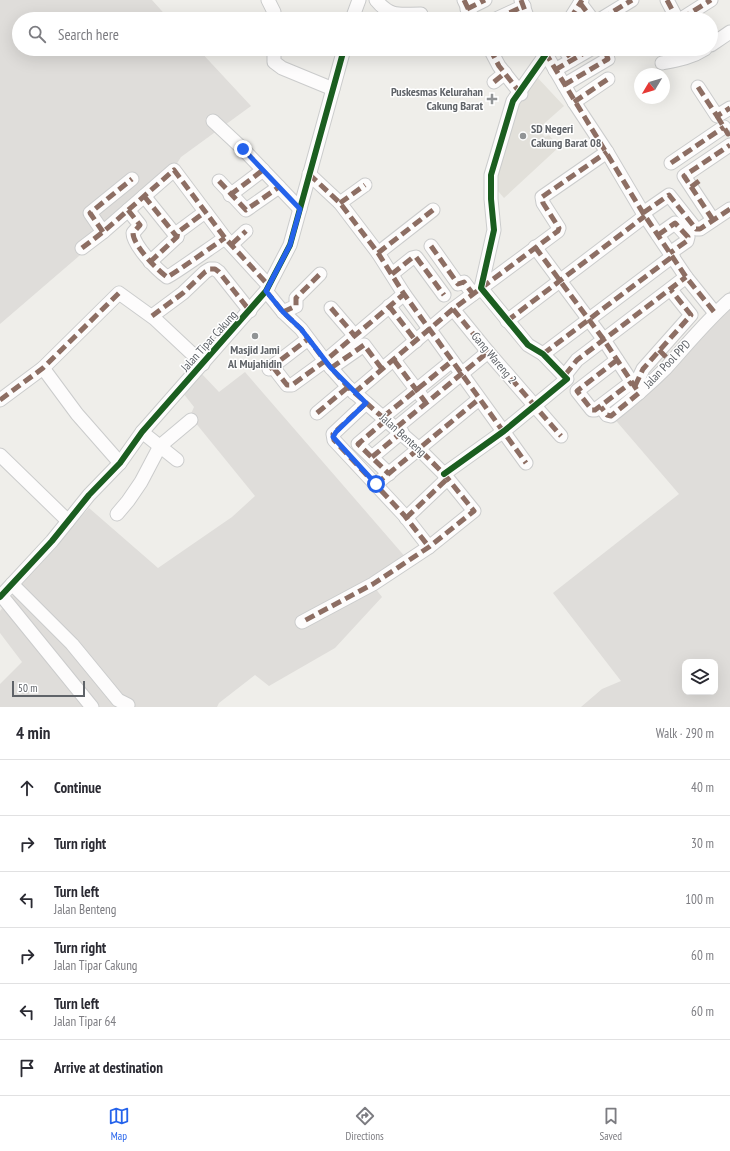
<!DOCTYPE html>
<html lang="en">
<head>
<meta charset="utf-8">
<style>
	:root { --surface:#fff; --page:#f2f2f3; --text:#2b2b33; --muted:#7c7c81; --line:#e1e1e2; --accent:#2563eb }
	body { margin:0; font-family:"PT Sans Narrow",sans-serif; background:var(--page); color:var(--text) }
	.controls { position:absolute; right:12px; bottom:12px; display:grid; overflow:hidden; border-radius:8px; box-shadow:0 4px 16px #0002 }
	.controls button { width:36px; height:36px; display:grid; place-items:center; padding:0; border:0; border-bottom:1px solid var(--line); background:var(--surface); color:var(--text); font:20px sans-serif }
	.compass { position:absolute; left:634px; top:68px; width:36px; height:36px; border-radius:50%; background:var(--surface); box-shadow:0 4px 16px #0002; rotate:232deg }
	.scale { position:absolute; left:12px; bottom:10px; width:73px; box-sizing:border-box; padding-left:4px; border:2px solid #5f6368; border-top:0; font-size:11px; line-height:14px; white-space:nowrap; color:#5f6368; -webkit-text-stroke:3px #fff; paint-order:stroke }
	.stop { position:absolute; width:12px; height:12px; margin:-9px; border:3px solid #2563eb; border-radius:50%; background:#fff }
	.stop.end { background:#2563eb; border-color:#fff; box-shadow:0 1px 4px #0008 }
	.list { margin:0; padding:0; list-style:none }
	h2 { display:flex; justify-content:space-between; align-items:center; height:52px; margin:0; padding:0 16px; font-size:17px }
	h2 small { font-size:13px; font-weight:400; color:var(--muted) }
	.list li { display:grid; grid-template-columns:26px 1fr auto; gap:12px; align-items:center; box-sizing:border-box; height:56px; padding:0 16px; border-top:1px solid var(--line) }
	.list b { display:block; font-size:15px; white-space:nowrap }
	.list p { margin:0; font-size:13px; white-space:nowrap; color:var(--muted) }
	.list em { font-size:13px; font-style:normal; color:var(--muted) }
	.icon { flex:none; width:22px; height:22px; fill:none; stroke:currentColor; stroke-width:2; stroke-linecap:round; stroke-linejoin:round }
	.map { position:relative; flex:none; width:730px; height:707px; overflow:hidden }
	.search { position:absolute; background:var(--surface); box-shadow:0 4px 16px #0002; left:12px; right:12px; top:12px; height:44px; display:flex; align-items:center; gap:10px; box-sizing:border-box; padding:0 14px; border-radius:22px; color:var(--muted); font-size:15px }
	.sheet { height:388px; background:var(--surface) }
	nav { display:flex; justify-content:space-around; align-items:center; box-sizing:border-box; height:56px; border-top:1px solid var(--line); background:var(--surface); font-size:11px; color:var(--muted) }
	nav a { display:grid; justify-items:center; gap:2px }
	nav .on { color:var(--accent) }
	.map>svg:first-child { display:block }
	.industrial { fill:#dfddda; fill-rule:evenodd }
	.education { fill:#e2e0da }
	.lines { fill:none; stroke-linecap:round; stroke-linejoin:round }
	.minor-casing { stroke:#cbcccc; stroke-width:15 }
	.minor { stroke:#fdfcfc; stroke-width:13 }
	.quiet { stroke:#8d6e63; stroke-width:5; stroke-dasharray:10 5; stroke-linecap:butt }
	.cycleway-casing { stroke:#fff; stroke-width:8 }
	.cycleway { stroke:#1b5e20; stroke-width:6 }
	.route { stroke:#2563eb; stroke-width:5 }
	.poi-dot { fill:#919496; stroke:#fff; stroke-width:1.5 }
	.labels { text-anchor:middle; stroke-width:3; stroke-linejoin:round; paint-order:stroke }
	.poi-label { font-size:12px; font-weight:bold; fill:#5f6368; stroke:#fff; text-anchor:end }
	.street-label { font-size:12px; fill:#5f6368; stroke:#fff }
</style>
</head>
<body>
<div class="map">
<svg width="730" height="707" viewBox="0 0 730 707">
	<rect width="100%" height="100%" fill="#efeeea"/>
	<g class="industrial">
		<path d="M 0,0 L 152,0 L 169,19 L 19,19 L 19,49 L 198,49 L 251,106 L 181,157 L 165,182 L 0,324 Z"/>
		<path d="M 730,291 L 730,707 L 581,707 L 602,689 L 621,681 L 553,593 L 679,494 L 612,416 ZM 685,662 L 715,662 L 715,692 L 685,692 Z"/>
		<path d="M 245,372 L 407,559 L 372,584 L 382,597 L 335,648 L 269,686 L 255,675 L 219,703 L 217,707 L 0,707 L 0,684 L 22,662 L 0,633 L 0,611 L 44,556 L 89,508 L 158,568 L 232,517 L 255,496 L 190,416 L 194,407 L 183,393 L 201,373 L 219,392 Z"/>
	</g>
	<path class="education" d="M 536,76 L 564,106 L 538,129 L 545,137 L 549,135 L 559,147 L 504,198 L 491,183 L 512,104 Z"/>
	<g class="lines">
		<defs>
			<g id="minor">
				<path d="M 268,0 L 274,12 L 274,19"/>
				<path d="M 376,0 C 391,18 399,14 421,14"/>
				<path d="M 464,0 L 473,19"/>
				<path d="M 521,0 L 528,19"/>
				<path d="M 667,0 L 677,19"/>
				<path d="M 580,3 L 592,19"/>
				<path d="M 467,9 L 485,0"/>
				<path d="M 352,19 L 359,0"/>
				<path d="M 496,19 L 524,6"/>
				<path d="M 570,19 L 582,0"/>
				<path d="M 601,19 L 632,0"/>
				<path d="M 681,19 L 711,0"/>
				<path d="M 711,45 L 730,32"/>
				<path d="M 274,49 L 274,62 L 282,68 L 333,89"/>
				<path d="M 490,49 L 499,66 L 521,94"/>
				<path d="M 543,49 L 574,102 L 607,152 L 643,213 L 686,277 L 715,313"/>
				<path d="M 564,49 L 572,60"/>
				<path d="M 662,63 C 678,60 691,58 705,49"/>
				<path d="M 555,70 L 591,49"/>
				<path d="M 494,82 L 505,73"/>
				<path d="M 564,85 L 608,59 L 604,49"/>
				<path d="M 698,87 L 717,116 L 730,108"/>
				<path d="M 574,102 L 608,79"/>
				<path d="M 213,121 L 243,149 L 300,209"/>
				<path d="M 671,163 L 724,127"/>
				<path d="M 309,174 L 340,203 L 378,253 L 404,294 L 526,463"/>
				<path d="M 219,181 L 246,210 L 279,187"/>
				<path d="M 230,195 L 263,170"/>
				<path d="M 144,196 L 177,237"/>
				<path d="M 340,203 L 365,185"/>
				<path d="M 128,210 L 140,225 L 133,233 C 133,245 157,270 167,277 C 171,276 217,243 225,238"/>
				<path d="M 643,213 L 669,195 L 696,229 L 700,229 L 730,209"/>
				<path d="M 713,220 L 684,176 L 730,145"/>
				<path d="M 103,232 L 90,213 L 132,179"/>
				<path d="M 658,235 L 675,223 L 688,237 L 687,241 L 670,253"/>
				<path d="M 232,244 L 246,231"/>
				<path d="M 431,246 L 458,284 L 464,282 L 473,294"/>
				<path d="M 535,247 L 604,340 L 639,393"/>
				<path d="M 82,248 L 103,232 L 174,170 L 225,238 L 269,286"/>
				<path d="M 378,253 L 433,210"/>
				<path d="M 150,262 L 177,237 L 178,232 L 205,212"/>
				<path d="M 392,274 L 412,258 L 416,257 L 444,295"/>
				<path d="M 266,291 L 283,312 L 301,329 L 325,361 L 348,387 L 419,449 L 444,474 L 474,511 L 429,547 L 373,584 L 302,622"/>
				<path d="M 389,306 L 416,341"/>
				<path d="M 331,308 L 355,336"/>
				<path d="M 453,309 L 488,352 L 561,436"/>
				<path d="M 283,312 L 296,306 L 296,298 L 320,274"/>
				<path d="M 152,316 L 183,293 L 205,272 L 210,269 L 215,269 L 219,272 L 250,311"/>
				<path d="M 507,321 L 645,216"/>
				<path d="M 543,354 L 673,256"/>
				<path d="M 394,360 L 422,397"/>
				<path d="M 617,360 L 577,391 L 592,410 L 595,410 L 632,382"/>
				<path d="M 273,367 L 287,385 L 292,385 L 325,361 L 404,294"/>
				<path d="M 43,368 L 77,414 L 120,463"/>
				<path d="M 331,368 L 364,345 L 382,369"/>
				<path d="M 269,369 L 308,339"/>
				<path d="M 565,375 L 577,360 L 686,277"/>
				<path d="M 635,386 L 643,369 L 691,315 L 671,290"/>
				<path d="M 354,393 L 453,309 L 558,231 L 559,228 L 543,203 L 542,197 L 607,152"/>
				<path d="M 0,400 L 43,368 L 119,293 L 155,319 L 203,364"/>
				<path d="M 366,403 L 333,434 L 334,440 L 404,515 L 429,547"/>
				<path d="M 601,407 L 607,415 L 611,416 C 630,401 648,386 665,369 C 686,346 706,321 730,300"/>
				<path d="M 317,413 L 348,387"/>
				<path d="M 383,417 L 452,361"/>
				<path d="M 386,420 L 358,444 L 389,474"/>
				<path d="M 397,427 L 488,352"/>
				<path d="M 142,432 L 177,460"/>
				<path d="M 0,455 L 68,521"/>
				<path d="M 372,457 L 402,432"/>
				<path d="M 444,474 L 504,431 L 567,379 L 543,354 L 528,345 L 481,288 L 494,230 L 491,199 L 491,175 L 513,101 L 546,54"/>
				<path d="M 376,484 L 479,399"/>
				<path d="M 117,514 L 128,501 L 141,482 L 160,446 L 191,420"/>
				<path d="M 406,518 L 447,479"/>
				<path d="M 12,584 L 72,644 L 118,700 L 128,705"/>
				<path d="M 1,595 L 92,707"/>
				<path d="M 0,597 L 52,541 L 89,495 L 120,463 L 142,432 L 266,291 L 290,245 L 344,49"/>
			</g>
		</defs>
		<use href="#minor" class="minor-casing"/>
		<use href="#minor" class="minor"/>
		<g class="quiet">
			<path d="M 464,0 L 473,19"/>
			<path d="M 521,0 L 528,19"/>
			<path d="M 667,0 L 677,19"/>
			<path d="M 580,3 L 592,19"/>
			<path d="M 467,9 L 485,0"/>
			<path d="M 496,19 L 524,6"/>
			<path d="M 570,19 L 582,0"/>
			<path d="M 601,19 L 632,0"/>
			<path d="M 681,19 L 711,0"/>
			<path d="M 490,49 L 499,66 L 521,94"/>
			<path d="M 564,49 L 572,60"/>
			<path d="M 693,49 L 696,55"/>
			<path d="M 545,52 L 643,213 L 686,277 L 715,313"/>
			<path d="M 555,70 L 591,49"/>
			<path d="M 494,82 L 505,73"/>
			<path d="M 564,85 L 608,59 L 604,49"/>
			<path d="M 698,87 L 717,116 L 730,108"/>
			<path d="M 574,102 L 608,79"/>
			<path d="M 717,116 L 728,134 L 730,133"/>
			<path d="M 671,163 L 724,127"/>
			<path d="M 309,174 L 340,203 L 378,253 L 404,294 L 526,463"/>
			<path d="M 219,181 L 246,210 L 279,187"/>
			<path d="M 691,187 L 699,181"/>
			<path d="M 230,195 L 263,170"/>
			<path d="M 144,196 L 177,237"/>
			<path d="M 340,203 L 365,185"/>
			<path d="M 128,210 L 140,225 L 133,233 C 133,245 157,270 167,277 C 171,276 217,243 225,238"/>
			<path d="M 643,213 L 669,195 L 696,229 L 700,229 L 730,209"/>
			<path d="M 713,220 L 684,176 L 730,145"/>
			<path d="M 103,232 L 90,213 L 132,179"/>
			<path d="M 658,235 L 675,223 L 688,237 L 687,241 L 670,253"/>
			<path d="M 232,244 L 246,231"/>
			<path d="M 431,246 L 458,284 L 464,282 L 473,294"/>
			<path d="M 535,247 L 604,340 L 639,393 L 611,416 L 607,415 L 601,407"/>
			<path d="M 82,248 L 103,232 L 174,170 L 225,238 L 269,286"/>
			<path d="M 378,253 L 433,210"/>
			<path d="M 150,262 L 177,237 L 178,232 L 205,212"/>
			<path d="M 392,274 L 412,258 L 416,257 L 444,295"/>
			<path d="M 266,291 L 283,312 L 301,329 L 325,361 L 348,387 L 419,449 L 444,474 L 474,511 L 429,547 L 373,584 L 302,622"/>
			<path d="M 389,306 L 416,341"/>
			<path d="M 331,308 L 355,336"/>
			<path d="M 453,309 L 488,352 L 561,436"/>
			<path d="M 283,312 L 296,306 L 296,298 L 320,274"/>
			<path d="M 152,316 L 183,293 L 205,272 L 210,269 L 215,269 L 219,272 L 250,311"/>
			<path d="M 507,321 L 645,216"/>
			<path d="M 659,350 L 671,362"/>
			<path d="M 543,354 L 673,256"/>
			<path d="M 394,360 L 426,403"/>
			<path d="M 617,360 L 577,391 L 592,410 L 595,410 L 632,382"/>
			<path d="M 273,367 L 287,385 L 292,385 L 325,361 L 404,294"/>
			<path d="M 331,368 L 364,345 L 382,369"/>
			<path d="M 269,369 L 308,339"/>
			<path d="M 565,375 L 577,360 L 686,277"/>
			<path d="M 635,386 L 643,369 L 691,315 L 671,290"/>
			<path d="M 354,393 L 453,309 L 558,231 L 559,228 L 543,203 L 542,197 L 607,152"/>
			<path d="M 0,400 L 43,368 L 119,293"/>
			<path d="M 366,403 L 333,434 L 334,440 L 404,515 L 429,547"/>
			<path d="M 317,413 L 348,387"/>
			<path d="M 383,417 L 452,361"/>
			<path d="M 386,420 L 358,444 L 389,474"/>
			<path d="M 397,427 L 488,352"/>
			<path d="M 372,457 L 402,432"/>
			<path d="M 376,484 L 479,399"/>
			<path d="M 406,518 L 447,479"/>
		</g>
		<defs>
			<g id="cycleway">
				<path d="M 444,474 L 504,431 L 567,379 L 543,354 L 528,345 L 481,288 L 494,230 L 491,199 L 491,175 L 513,101 L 546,54"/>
				<path d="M 0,597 L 52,541 L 89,495 L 120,463 L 142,432 L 266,291 L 290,245 L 344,49"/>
			</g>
		</defs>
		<use href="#cycleway" class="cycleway-casing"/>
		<use href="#cycleway" class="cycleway"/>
	</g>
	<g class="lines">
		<path class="route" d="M 243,149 L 300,209 L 290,245 L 266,291 L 283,312 L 301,329 L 331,368 L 366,403 L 336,432 L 333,437 L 376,484"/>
	</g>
	<g class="poi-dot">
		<path d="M490 93h4v4h4v4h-4v4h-4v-4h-4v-4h4z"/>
		<circle cx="523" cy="136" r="4"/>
		<circle cx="255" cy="336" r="4"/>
	</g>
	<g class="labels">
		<g class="poi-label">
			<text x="483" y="96">Puskesmas Kelurahan<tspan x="483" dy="14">Cakung Barat</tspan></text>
			<text x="531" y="133" text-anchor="start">SD Negeri<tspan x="531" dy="14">Cakung Barat 08</tspan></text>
			<text x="255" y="354" text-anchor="middle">Masjid Jami<tspan x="255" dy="14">Al Mujahidin</tspan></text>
		</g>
		<g class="street-label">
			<text transform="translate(209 341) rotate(-48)" y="4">Jalan Tipar Cakung</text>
			<text transform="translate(494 358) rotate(50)" y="4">Gang Wareng 2</text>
			<text transform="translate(667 364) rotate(-46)" y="4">Jalan Pool PPD</text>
			<text transform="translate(403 435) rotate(42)" y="4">Jalan Benteng</text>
		</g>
	</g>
</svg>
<div class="controls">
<button><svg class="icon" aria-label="layers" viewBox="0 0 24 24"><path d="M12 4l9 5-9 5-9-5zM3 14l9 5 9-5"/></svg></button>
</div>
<svg class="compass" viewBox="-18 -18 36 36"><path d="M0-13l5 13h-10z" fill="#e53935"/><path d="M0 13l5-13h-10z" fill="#7c7c81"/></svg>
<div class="scale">50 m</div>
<div class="stop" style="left:376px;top:484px"></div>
<div class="stop end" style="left:243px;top:149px"></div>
<div class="search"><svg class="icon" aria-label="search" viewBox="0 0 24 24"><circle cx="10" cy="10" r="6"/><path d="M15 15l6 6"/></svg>Search here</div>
</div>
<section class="sheet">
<h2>4 min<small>Walk · 290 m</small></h2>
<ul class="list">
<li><svg class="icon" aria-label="ahead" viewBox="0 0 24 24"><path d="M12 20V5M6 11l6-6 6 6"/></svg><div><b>Continue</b></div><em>40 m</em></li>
<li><svg class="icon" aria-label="right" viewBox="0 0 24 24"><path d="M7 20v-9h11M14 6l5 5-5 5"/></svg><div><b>Turn right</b></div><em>30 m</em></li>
<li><svg class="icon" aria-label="left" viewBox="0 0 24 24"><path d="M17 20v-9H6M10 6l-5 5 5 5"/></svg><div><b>Turn left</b><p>Jalan Benteng</p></div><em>100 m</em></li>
<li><svg class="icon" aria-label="right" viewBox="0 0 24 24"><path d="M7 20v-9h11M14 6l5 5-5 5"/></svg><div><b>Turn right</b><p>Jalan Tipar Cakung</p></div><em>60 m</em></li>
<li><svg class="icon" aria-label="left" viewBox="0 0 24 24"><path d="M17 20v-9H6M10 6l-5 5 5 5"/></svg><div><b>Turn left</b><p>Jalan Tipar 64</p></div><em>60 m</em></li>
<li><svg class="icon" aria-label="arrive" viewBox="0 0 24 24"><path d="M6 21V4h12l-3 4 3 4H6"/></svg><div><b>Arrive at destination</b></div></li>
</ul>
</section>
<nav>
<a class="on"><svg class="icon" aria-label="map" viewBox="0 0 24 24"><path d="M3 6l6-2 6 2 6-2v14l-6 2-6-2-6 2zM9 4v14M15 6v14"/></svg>Map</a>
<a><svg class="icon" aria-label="directions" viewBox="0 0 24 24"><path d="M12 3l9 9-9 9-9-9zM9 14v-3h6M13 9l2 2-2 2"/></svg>Directions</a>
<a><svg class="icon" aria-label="saved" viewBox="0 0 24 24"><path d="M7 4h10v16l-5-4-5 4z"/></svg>Saved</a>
</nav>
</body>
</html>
